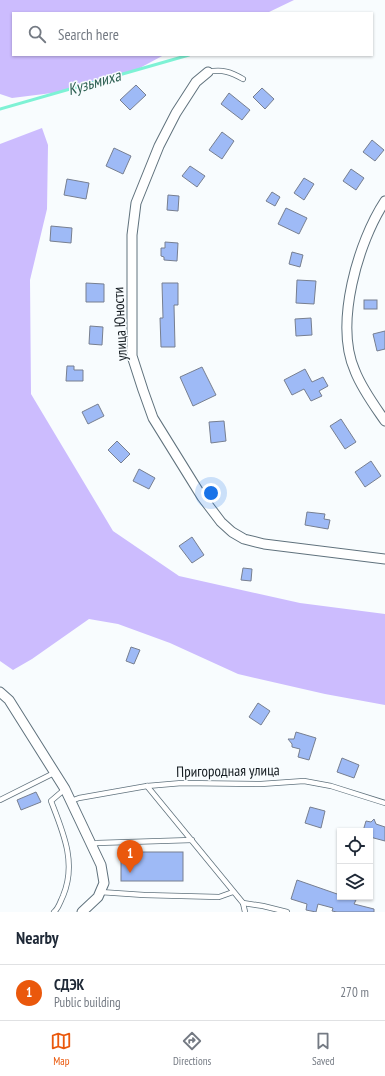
<!DOCTYPE html>
<html lang="en">
<head>
<meta charset="utf-8">
<style>
	:root { --surface:#fff; --page:#f2f2f3; --text:#1f2937; --muted:#747a83; --line:#e0e1e3; --accent:#ea580c }
	body { margin:0; font-family:"PT Sans Narrow",sans-serif; background:var(--page); color:var(--text) }
	.controls { position:absolute; right:12px; bottom:12px; display:grid; overflow:hidden; border-radius:0px; box-shadow:0 1px 3px #0004 }
	.controls button { width:36px; height:36px; display:grid; place-items:center; padding:0; border:0; border-bottom:1px solid var(--line); background:var(--surface); color:var(--text); font:20px sans-serif }
	.you { position:absolute; left:211px; top:493px; width:14px; height:14px; margin:-10px; border:3px solid #fff; border-radius:50%; background:#1a73e8; box-shadow:0 0 0 6px #1a73e833 }
	.badge { display:grid; place-items:center; width:26px; height:26px; border-radius:50%; background:var(--accent); color:#fff; font-size:13px; font-weight:700 }
	.pin { position:absolute; translate:-50% -33px; filter:drop-shadow(0 1px 2px #0008) }
	.pin::after { content:''; position:absolute; top:21px; width:14px; height:12px; background:inherit; clip-path:polygon(0 0,100% 0,50% 100%) }
	.list { margin:0; padding:0; list-style:none }
	h2 { display:flex; justify-content:space-between; align-items:center; height:52px; margin:0; padding:0 16px; font-size:17px }
	h2 small { font-size:13px; font-weight:400; color:var(--muted) }
	.list li { display:grid; grid-template-columns:26px 1fr auto; gap:12px; align-items:center; box-sizing:border-box; height:56px; padding:0 16px; border-top:1px solid var(--line) }
	.list b { display:block; font-size:15px; white-space:nowrap }
	.list p { margin:0; font-size:13px; white-space:nowrap; color:var(--muted) }
	.list em { font-size:13px; font-style:normal; color:var(--muted) }
	.icon { flex:none; width:22px; height:22px; fill:none; stroke:currentColor; stroke-width:2; stroke-linecap:round; stroke-linejoin:round }
	.map { position:relative; flex:none; width:385px; height:912px; overflow:hidden }
	.search { position:absolute; background:var(--surface); box-shadow:0 1px 3px #0004; left:12px; right:12px; top:12px; height:44px; display:flex; align-items:center; gap:10px; box-sizing:border-box; padding:0 14px; border-radius:0px; color:var(--muted); font-size:15px }
	.sheet { height:108px; background:var(--surface) }
	nav { display:flex; justify-content:space-around; align-items:center; box-sizing:border-box; height:56px; border-top:1px solid var(--line); background:var(--surface); font-size:11px; color:var(--muted) }
	nav a { display:grid; justify-items:center; gap:2px }
	nav .on { color:var(--accent) }
	.map>svg:first-child { display:block }
	.forest { fill:#ccbcfe }
	.lines { fill:none; stroke-linecap:round; stroke-linejoin:round }
	.stream { stroke:#7ef2d5; stroke-width:3 }
	.building { fill:#9ebaf6; stroke:#777f90 }
	.lane-casing { stroke:#60727d; stroke-width:6 }
	.street-casing { stroke:#60727d; stroke-width:11 }
	.lane { stroke:#fff; stroke-width:4.5 }
	.street { stroke:#fff; stroke-width:9 }
	.labels { text-anchor:middle; stroke-width:3; stroke-linejoin:round; paint-order:stroke }
	.street-label { font-size:15px; fill:#141b20; stroke:#f8fcfe }
	.water-label { font-size:16px; font-style:italic; fill:#2f6154; stroke:#f8fcfe }
</style>
</head>
<body>
<div class="map">
<svg width="385" height="912" viewBox="0 0 385 912">
	<rect width="100%" height="100%" fill="#f8fcfe"/>
	<g class="forest">
		<path d="M 0,0 L 294,0 L 267,13 L 13,13 L 13,55 L 164,55 L 136,70 L 60,92 L 12,98 L 0,94 Z"/>
		<path d="M 42,128 L 48,145 L 47,209 L 30,280 L 31,394 L 113,531 L 179,576 L 300,603 L 385,614 L 385,705 L 325,694 L 238,674 L 170,643 L 118,624 L 89,619 L 32,659 L 13,670 L 0,661 L 0,144 Z"/>
	</g>
	<g class="lines">
		<path class="stream" d="M 0,109 L 189,55"/>
	</g>
	<g class="building">
		<path d="M 136,85 L 146,95 L 130,110 L 120,100 Z"/>
		<path d="M 262,88 L 274,99 L 265,109 L 253,97 Z"/>
		<path d="M 229,93 L 250,110 L 242,120 L 221,104 Z"/>
		<path d="M 222,132 L 234,141 L 222,159 L 209,150 Z"/>
		<path d="M 372,140 L 384,150 L 375,161 L 363,152 Z"/>
		<path d="M 114,148 L 131,156 L 123,174 L 106,166 Z"/>
		<path d="M 190,166 L 205,176 L 197,187 L 182,176 Z"/>
		<path d="M 351,169 L 364,178 L 356,190 L 343,181 Z"/>
		<path d="M 304,178 L 314,184 L 304,200 L 294,193 Z"/>
		<path d="M 67,179 L 89,183 L 86,199 L 64,195 Z"/>
		<path d="M 272,192 L 280,197 L 275,206 L 266,201 Z"/>
		<path d="M 168,195 L 179,196 L 178,211 L 167,210 Z"/>
		<path d="M 286,208 L 307,218 L 299,234 L 278,224 Z"/>
		<path d="M 51,226 L 72,228 L 71,243 L 50,241 Z"/>
		<path d="M 165,242 L 178,243 L 177,261 L 164,260 L 164,257 L 161,256 L 161,248 L 165,248 Z"/>
		<path d="M 292,252 L 303,255 L 300,267 L 289,264 Z"/>
		<path d="M 297,280 L 316,281 L 314,304 L 296,303 Z"/>
		<path d="M 86,283 L 104,284 L 104,302 L 86,302 Z"/>
		<path d="M 162,283 L 178,283 L 178,305 L 174,305 L 175,347 L 161,347 L 160,318 L 163,318 Z"/>
		<rect x="364" y="300" width="13" height="9"/>
		<path d="M 311,318 L 312,335 L 296,336 L 295,319 Z"/>
		<path d="M 90,326 L 103,327 L 102,345 L 89,344 Z"/>
		<path d="M 385,331 L 385,349 L 377,351 L 373,334 Z"/>
		<path d="M 67,366 L 74,366 L 74,370 L 83,370 L 83,381 L 66,381 Z"/>
		<path d="M 202,367 L 216,395 L 193,406 L 180,377 Z"/>
		<path d="M 305,369 L 312,382 L 323,377 L 328,386 L 319,391 L 322,396 L 311,401 L 304,389 L 292,395 L 284,380 Z"/>
		<path d="M 98,404 L 104,416 L 88,424 L 82,412 Z"/>
		<path d="M 341,419 L 356,442 L 345,449 L 330,426 Z"/>
		<path d="M 224,421 L 226,441 L 211,443 L 209,422 Z"/>
		<path d="M 117,441 L 130,454 L 121,463 L 108,450 Z"/>
		<path d="M 371,461 L 381,476 L 365,487 L 355,472 Z"/>
		<path d="M 139,469 L 155,478 L 149,489 L 133,481 Z"/>
		<path d="M 307,512 L 325,514 L 324,519 L 330,520 L 328,529 L 305,525 Z"/>
		<path d="M 192,537 L 204,555 L 192,563 L 179,546 Z"/>
		<path d="M 243,568 L 252,569 L 251,581 L 241,580 Z"/>
		<path d="M 131,647 L 140,650 L 134,664 L 126,661 Z"/>
		<path d="M 258,703 L 270,711 L 261,725 L 249,717 Z"/>
		<path d="M 296,732 L 316,738 L 309,760 L 298,757 L 300,749 L 292,747 L 292,744 L 288,739 L 294,739 Z"/>
		<path d="M 342,758 L 359,765 L 354,778 L 337,772 Z"/>
		<path d="M 36,792 L 41,802 L 21,810 L 17,800 Z"/>
		<path d="M 310,807 L 325,811 L 321,828 L 305,823 Z"/>
		<path d="M 374,819 L 376,824 L 385,827 L 385,841 L 370,837 L 370,831 L 363,831 L 366,821 L 371,822 Z"/>
		<rect x="121" y="852" width="62" height="29"/>
		<path d="M 297,880 L 340,895 L 340,897 L 356,900 L 354,904 L 374,909 L 374,912 L 337,912 L 332,911 L 333,908 L 318,904 L 316,912 L 306,910 L 307,904 L 291,899 Z"/>
	</g>
	<g class="lines">
		<defs>
			<g id="lane">
				<path d="M 208,72 C 222,69 231,72 243,79"/>
				<path d="M 147,786 L 243,903 L 245,912"/>
				<path d="M 0,800 L 54,773"/>
				<path d="M 71,801 L 79,798 L 147,786 L 182,783 L 261,784 L 304,781 L 331,786 L 385,803"/>
				<path d="M 91,845 L 97,843 L 192,840"/>
				<path d="M 100,892 L 144,895 L 219,897 L 233,892"/>
				<path d="M 243,903 L 263,906 L 287,912"/>
				<path d="M 54,912 C 59,908 60,902 63,896 C 77,863 63,832 51,801 L 65,789"/>
			</g>
			<g id="street">
				<path d="M 208,72 L 196,82 L 176,113 L 159,146 L 136,203 L 132,235 L 132,356 L 143,390 L 153,418 L 202,497 L 221,522 L 232,532 L 244,539 L 264,544 L 385,559"/>
				<path d="M 385,201 C 358,242 334,324 355,371 C 362,389 374,405 385,421"/>
				<path d="M 0,692 L 9,700 L 65,789 L 101,865 L 104,883 L 98,897 L 82,912"/>
			</g>
		</defs>
		<use href="#lane" class="lane-casing"/>
		<use href="#street" class="street-casing"/>
		<use href="#lane" class="lane"/>
		<use href="#street" class="street"/>
	</g>
	<g class="labels">
		<g class="street-label">
			<text transform="translate(120 324) rotate(-93)" y="5">улица Юности</text>
			<text transform="translate(228 771) rotate(-1)" y="5">Пригородная улица</text>
		</g>
		<g class="water-label">
			<text transform="translate(94 82) rotate(-16)" y="6">Кузьмиха</text>
		</g>
	</g>
</svg>
<div class="controls">
<button><svg class="icon" aria-label="locate" viewBox="0 0 24 24"><circle cx="12" cy="12" r="6"/><path d="M12 2v4M12 18v4M2 12h4M18 12h4"/></svg></button>
<button><svg class="icon" aria-label="layers" viewBox="0 0 24 24"><path d="M12 4l9 5-9 5-9-5zM3 14l9 5 9-5"/></svg></button>
</div>
<div class="you"></div>
<div class="pin badge" style="left:130px;top:873px">1</div>
<div class="search"><svg class="icon" aria-label="search" viewBox="0 0 24 24"><circle cx="10" cy="10" r="6"/><path d="M15 15l6 6"/></svg>Search here</div>
</div>
<section class="sheet">
<h2>Nearby<small></small></h2>
<ul class="list">
<li><span class="badge">1</span><div><b>СДЭК</b><p>Public building</p></div><em>270 m</em></li>
</ul>
</section>
<nav>
<a class="on"><svg class="icon" aria-label="map" viewBox="0 0 24 24"><path d="M3 6l6-2 6 2 6-2v14l-6 2-6-2-6 2zM9 4v14M15 6v14"/></svg>Map</a>
<a><svg class="icon" aria-label="directions" viewBox="0 0 24 24"><path d="M12 3l9 9-9 9-9-9zM9 14v-3h6M13 9l2 2-2 2"/></svg>Directions</a>
<a><svg class="icon" aria-label="saved" viewBox="0 0 24 24"><path d="M7 4h10v16l-5-4-5 4z"/></svg>Saved</a>
</nav>
</body>
</html>
